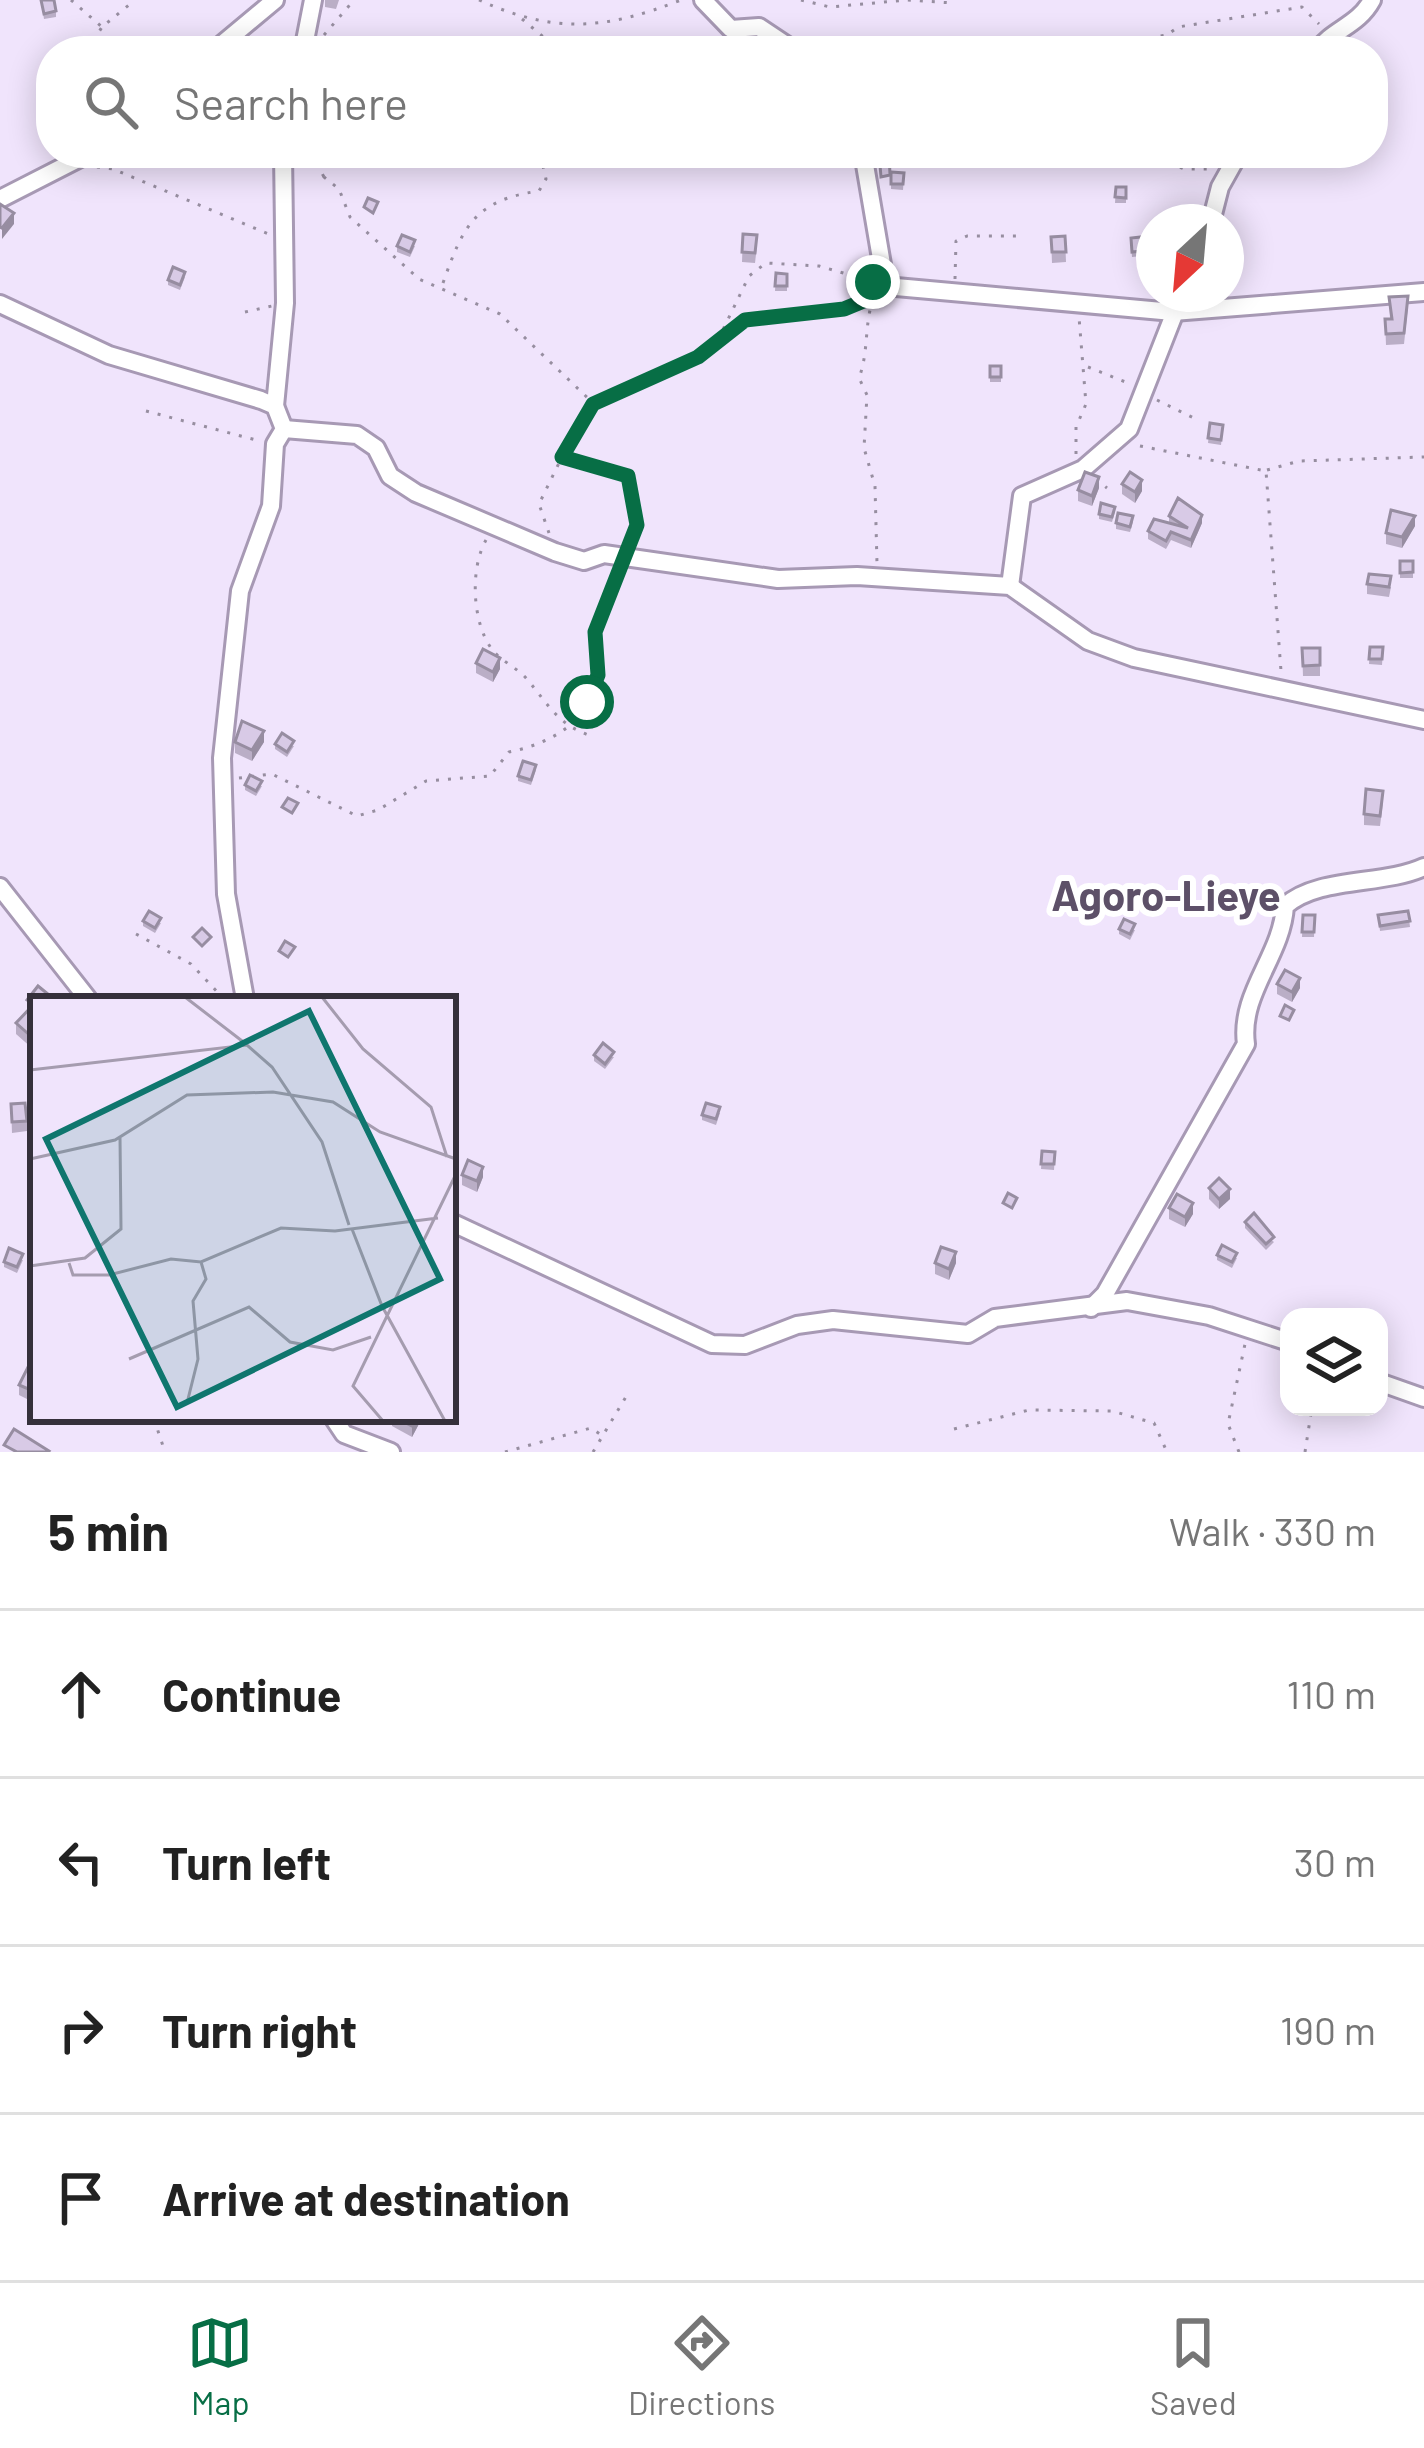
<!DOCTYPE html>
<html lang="en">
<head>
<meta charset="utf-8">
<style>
	:root { --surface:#fff; --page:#f2f2f2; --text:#222; --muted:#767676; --line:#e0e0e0; --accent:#076e45 }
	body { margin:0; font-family:Barlow,sans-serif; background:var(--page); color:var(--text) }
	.controls { position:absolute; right:36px; bottom:36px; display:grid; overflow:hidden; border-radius:24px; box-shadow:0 6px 30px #0003 }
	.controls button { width:108px; height:108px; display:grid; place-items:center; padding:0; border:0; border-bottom:3px solid var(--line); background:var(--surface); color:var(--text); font:60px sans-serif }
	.compass { position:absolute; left:1136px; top:204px; width:108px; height:108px; border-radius:50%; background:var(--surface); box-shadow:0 6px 30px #0003; rotate:206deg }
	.stop { position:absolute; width:36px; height:36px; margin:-27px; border:9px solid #076e45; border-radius:50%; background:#fff }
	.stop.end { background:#076e45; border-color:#fff; box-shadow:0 3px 12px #0008 }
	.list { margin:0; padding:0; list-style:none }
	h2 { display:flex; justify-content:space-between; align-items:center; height:156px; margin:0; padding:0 48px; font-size:51px }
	h2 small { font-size:39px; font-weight:400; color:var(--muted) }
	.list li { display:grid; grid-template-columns:78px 1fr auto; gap:36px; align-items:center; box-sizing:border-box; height:168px; padding:0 48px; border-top:3px solid var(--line) }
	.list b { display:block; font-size:45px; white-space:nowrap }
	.list em { font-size:39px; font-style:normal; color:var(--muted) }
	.icon { flex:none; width:66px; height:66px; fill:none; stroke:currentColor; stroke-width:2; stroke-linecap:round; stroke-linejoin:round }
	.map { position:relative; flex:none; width:1424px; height:1452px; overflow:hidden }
	.search { position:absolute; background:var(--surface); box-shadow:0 6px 30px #0003; left:36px; right:36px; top:36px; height:132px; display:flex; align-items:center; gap:30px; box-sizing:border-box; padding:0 42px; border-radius:48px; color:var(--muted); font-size:45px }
	.sheet { height:828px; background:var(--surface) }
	nav { display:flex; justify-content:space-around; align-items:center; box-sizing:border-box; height:168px; border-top:3px solid var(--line); background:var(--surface); font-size:33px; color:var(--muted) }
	nav a { display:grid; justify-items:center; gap:6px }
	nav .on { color:var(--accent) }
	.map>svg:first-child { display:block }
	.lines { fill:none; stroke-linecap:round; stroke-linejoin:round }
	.minor-casing { stroke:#a799b4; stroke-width:22 }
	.path { stroke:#978ea0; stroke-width:3; stroke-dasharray:3 9; stroke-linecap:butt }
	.minor { stroke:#fff; stroke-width:16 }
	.wall { fill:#baaec6 }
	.shaded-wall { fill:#978da1 }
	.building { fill:#d8cae6; stroke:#978da1; stroke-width:3 }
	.route { stroke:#076e45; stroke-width:15 }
	.labels { text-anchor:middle; stroke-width:12; stroke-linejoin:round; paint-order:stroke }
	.quarter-label { font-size:42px; font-weight:bold; fill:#5d5068; stroke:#fff }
	.inset-road { fill:none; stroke:#a59caf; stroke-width:3 }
	.view { fill:#0f766e; fill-opacity:0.15; stroke:#0f766e; stroke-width:6 }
	.inset-edge { fill:none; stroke:#35303b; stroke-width:6 }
</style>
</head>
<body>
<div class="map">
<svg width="1424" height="1452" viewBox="0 0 1424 1452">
	<rect width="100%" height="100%" fill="#f0e4fc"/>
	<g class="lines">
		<defs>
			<g id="minor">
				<path d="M 703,0 L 731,29 L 759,27 L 795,51"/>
				<path d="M 214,51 L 275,0"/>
				<path d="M 303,51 L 313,0"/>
				<path d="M 1317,51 C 1333,29 1358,26 1372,0"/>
				<path d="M 863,153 L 885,282 L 896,287 L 1173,312 L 1424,292"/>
				<path d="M 0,199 L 90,153"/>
				<path d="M 1211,222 L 1220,187 L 1239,153"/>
				<path d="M 0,304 L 109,355 L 261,400 L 275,406 L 284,429 L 275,444 L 271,506 L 240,591 L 222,758 L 226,894 L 245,999"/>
				<path d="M 275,406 L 285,303 L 283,153"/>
				<path d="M 284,429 L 357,435 L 376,448 L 390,476 L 416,493 L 555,552 L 584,561 L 604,554 L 778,579 L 857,576 L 1010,586 L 1088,641 L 1134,658 L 1424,720"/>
				<path d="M 1010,586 L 1022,496 L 1083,469 L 1129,429 L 1182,294"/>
				<path d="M 0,887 L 88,999"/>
				<path d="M 453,1223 L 712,1344 L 745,1345 L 797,1325 L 833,1320 L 968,1334 L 995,1318 L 1127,1301 L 1209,1316 L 1289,1342"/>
				<path d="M 1091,1308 L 1105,1294 L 1246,1044 C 1239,993 1282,956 1285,906 C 1319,876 1383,886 1424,867"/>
				<path d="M 1379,1382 L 1424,1398"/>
				<path d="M 334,1419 L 344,1434 L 391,1452"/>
			</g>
		</defs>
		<use href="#minor" class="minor-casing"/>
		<g class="path">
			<path d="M 71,0 L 102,27 L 135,0"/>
			<path d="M 479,0 C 554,34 605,30 681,0"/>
			<path d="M 801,0 L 830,7 L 907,0 L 953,3"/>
			<path d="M 522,19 L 560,51"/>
			<path d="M 324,35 L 354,0"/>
			<path d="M 322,38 L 369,51"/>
			<path d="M 1137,40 L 1167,35 L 1178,27 L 1302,7 L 1319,24"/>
			<path d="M 87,51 L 102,27"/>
			<path d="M 311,153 L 324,177"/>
			<path d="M 329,153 L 324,177 L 339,189 L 350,217 L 419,279 L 500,314 L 593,403 L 698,357 L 745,320 L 843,309 L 874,295"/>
			<path d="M 1147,153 L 1184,169 L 1214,169"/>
			<path d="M 976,154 L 1025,153"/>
			<path d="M 97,167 L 113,169 L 271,235"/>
			<path d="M 955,279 L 956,241 L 967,236 L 1016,236"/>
			<path d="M 443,283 C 463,226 475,200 539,191 L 546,179 L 543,166 L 567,153"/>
			<path d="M 873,299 C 864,326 869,351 859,378 L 867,395 L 864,448 L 875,486 L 877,564"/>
			<path d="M 245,312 L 272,306"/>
			<path d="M 718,340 L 749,276 L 766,263 L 819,266 L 871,281"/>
			<path d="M 1088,367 L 1128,383"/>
			<path d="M 1157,400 L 1200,421"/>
			<path d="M 593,403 L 562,457 L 628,476 L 637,525 L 630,543"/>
			<path d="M 146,411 L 260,441"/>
			<path d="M 1140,446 L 1266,471 L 1281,671"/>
			<path d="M 1076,454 L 1076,427 L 1086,404 L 1079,317"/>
			<path d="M 1267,470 L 1299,461 L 1424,457"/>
			<path d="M 1096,479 L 1107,488"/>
			<path d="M 549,533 L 539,504 L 561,459"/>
			<path d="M 486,540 C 470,568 472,621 491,648 C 499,660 516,667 526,678 C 550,706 557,725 594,737"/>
			<path d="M 239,778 L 272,774 L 357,816 L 378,810 L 426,781 L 490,776 L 509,752 C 549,744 590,723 598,676 C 601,661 593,644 596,628 C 600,610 610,591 617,574"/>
			<path d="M 136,934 L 191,964 L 224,999"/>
			<path d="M 154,1419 L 165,1452"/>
			<path d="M 954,1429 L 1029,1410 L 1112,1411 L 1154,1423 L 1167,1452"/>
			<path d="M 505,1452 L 591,1428 L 603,1436"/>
			<path d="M 593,1452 L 627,1395"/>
			<path d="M 1239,1452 L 1228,1424 L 1245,1344"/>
			<path d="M 1305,1452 L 1312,1407"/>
		</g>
		<use href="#minor" class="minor"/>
	</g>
	<g class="wall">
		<path d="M 41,0 L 56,11 L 56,17 L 44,19 Z"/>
		<path d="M 325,0 L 339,0 L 336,9 L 325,7 Z"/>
		<path d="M 522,153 L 536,153 L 536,165 L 523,166 Z"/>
		<path d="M 891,172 L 904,173 L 903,190 L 891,189 Z"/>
		<path d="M 1116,187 L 1126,187 L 1126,203 L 1115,203 Z"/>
		<path d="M 743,234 L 757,246 L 755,263 L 742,262 Z"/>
		<path d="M 1065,236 L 1066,262 L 1052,263 L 1051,237 Z"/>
		<path d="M 1141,237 L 1142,256 L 1132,257 L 1131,238 Z"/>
		<path d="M 397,246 L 415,246 L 410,257 L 397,252 Z"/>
		<path d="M 776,273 L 787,274 L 787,291 L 775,291 Z"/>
		<path d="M 185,277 L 180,290 L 168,285 L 168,280 Z"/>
		<path d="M 1389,297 L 1408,306 L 1404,344 L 1386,345 L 1385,319 L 1390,319 Z"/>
		<rect x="990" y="366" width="11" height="16"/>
		<path d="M 1210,423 L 1223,425 L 1221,445 L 1208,443 Z"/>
		<path d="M 1122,484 L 1142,491 L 1135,503 L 1122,494 Z"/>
		<path d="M 1099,488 L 1092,506 L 1078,501 L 1078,490 Z"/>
		<path d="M 1115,512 L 1112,522 L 1099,519 L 1099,514 Z"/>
		<path d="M 1169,516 L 1202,523 L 1191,548 L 1171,540 L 1166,549 L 1148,539 L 1148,531 L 1169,523 Z"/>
		<path d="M 1133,522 L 1130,532 L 1116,529 L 1116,523 Z"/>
		<path d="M 1415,526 L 1402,548 L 1386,544 L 1386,533 Z"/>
		<rect x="1400" y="561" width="13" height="17"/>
		<path d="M 1367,584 L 1391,587 L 1389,597 L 1367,594 Z"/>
		<path d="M 1370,647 L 1383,647 L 1382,665 L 1369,664 Z"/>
		<path d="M 1302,648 L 1320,648 L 1320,676 L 1303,676 Z"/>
		<path d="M 476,663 L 500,669 L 493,682 L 476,673 Z"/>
		<path d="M 235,742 L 264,742 L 252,761 L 235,753 Z"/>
		<path d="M 275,744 L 294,746 L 287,757 L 275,749 Z"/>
		<path d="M 536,770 L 531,785 L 518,781 L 518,776 Z"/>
		<path d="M 245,785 L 262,786 L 256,796 L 245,790 Z"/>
		<path d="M 1383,802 L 1380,826 L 1364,825 L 1364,814 Z"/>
		<path d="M 1408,911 L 1410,927 L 1380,931 L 1378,915 Z"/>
		<path d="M 1303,915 L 1315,915 L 1314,937 L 1302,937 Z"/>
		<path d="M 143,921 L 161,923 L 155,933 L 143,926 Z"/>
		<path d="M 1119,929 L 1135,930 L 1130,940 L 1119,934 Z"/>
		<path d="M 1277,984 L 1300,988 L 1292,1002 L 1277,994 Z"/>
		<path d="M 33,999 L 33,1049 L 16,1034 L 16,1023 L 28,1011 L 27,1000 Z"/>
		<path d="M 594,1055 L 614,1057 L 605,1069 L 594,1061 Z"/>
		<path d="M 11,1104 L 27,1121 L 27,1131 L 12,1133 Z"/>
		<path d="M 720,1113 L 716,1125 L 702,1120 L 702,1115 Z"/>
		<path d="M 1042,1151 L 1055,1152 L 1054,1170 L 1041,1169 Z"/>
		<path d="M 462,1175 L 483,1177 L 477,1192 L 462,1185 Z"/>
		<path d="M 1209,1188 L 1230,1199 L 1219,1209 L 1209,1199 Z"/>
		<path d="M 1169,1208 L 1193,1214 L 1185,1227 L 1169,1219 Z"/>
		<path d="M 1245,1222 L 1274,1242 L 1266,1250 L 1245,1228 Z"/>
		<path d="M 1217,1255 L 1237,1258 L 1232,1268 L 1217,1260 Z"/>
		<path d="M 23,1260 L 17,1273 L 4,1267 L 4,1262 Z"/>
		<path d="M 935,1263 L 956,1263 L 949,1280 L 935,1274 Z"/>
		<path d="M 33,1370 L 33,1402 L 19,1395 L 19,1385 Z"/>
		<path d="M 392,1419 L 420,1419 L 420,1422 L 412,1437 L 392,1426 Z"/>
	</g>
	<g class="shaded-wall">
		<path d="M 14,213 L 14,224 L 2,239 L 2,228 Z"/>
		<path d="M 1099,477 L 1099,488 L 1092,506 L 1092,496 Z"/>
		<path d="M 1142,480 L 1142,491 L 1135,503 L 1135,492 Z"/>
		<path d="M 1202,515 L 1202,523 L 1191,548 L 1191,540 Z"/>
		<path d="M 1415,516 L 1415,526 L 1402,548 L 1402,537 Z"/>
		<path d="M 500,658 L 500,669 L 493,682 L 493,672 Z"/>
		<path d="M 264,731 L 264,742 L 252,761 L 252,750 Z"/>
		<path d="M 1300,978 L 1300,988 L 1292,1002 L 1292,992 Z"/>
		<path d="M 483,1167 L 483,1177 L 477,1192 L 477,1181 Z"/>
		<path d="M 1230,1189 L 1230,1199 L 1219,1209 L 1219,1199 Z"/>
		<path d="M 1193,1203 L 1193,1214 L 1185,1227 L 1185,1217 Z"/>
		<path d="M 956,1252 L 956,1263 L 949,1280 L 949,1269 Z"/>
		<path d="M 416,1419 L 420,1419 L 420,1422 L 412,1437 L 412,1426 Z"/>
	</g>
	<g class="building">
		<path d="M 41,0 L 54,0 L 56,11 L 44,14 Z"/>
		<path d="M 523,153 L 536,153 L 536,160 L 523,161 Z"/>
		<path d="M 879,153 L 889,153 L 890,175 L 881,177 Z"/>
		<path d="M 891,172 L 904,173 L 903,184 L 891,184 Z"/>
		<path d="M 1116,187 L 1126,187 L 1126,198 L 1115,197 Z"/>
		<path d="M 368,198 L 378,202 L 373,213 L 364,207 Z"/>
		<path d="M 0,204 L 14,213 L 2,228 L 0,227 Z"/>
		<path d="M 743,234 L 757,235 L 755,253 L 742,252 Z"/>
		<path d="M 402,235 L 415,240 L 410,252 L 397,246 Z"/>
		<path d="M 1065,236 L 1066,252 L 1052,252 L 1051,237 Z"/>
		<path d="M 1141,237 L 1142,251 L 1132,252 L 1131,238 Z"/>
		<path d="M 173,267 L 185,272 L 180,285 L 168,280 Z"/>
		<path d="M 776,273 L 787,274 L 787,286 L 775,286 Z"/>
		<path d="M 1408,296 L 1404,333 L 1386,334 L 1385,319 L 1392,319 L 1389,297 Z"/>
		<rect x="990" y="366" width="11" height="11"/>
		<path d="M 1210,423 L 1223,425 L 1221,440 L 1208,438 Z"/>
		<path d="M 1085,472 L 1099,477 L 1092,496 L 1078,490 Z"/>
		<path d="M 1130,472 L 1142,480 L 1135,492 L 1122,484 Z"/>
		<path d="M 1178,498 L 1202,515 L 1191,540 L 1171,532 L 1166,541 L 1148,531 L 1154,519 L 1188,528 L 1169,516 Z"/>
		<path d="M 1101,503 L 1115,507 L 1112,517 L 1099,514 Z"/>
		<path d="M 1391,510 L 1415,516 L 1402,537 L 1386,533 Z"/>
		<path d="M 1118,513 L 1133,516 L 1130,527 L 1116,523 Z"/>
		<path d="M 1400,561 L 1413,561 L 1413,572 L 1400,573 Z"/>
		<path d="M 1369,574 L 1391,576 L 1389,587 L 1367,584 Z"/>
		<path d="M 1370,647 L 1383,647 L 1382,659 L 1369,659 Z"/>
		<path d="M 1302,648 L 1320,648 L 1320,665 L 1303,666 Z"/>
		<path d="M 483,649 L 500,658 L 493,672 L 476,663 Z"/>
		<path d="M 242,721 L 264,731 L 252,750 L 235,742 Z"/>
		<path d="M 282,733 L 294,741 L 287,752 L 275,744 Z"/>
		<path d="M 523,761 L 536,765 L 531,780 L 518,776 Z"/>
		<path d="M 250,775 L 262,781 L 256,791 L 245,785 Z"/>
		<path d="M 1366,789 L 1383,791 L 1380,816 L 1364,814 Z"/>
		<path d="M 288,798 L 298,803 L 292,813 L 282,807 Z"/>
		<path d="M 149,911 L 161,918 L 155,928 L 143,921 Z"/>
		<path d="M 1408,911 L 1410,921 L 1380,926 L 1378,915 Z"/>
		<path d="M 1303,915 L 1315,915 L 1314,932 L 1302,932 Z"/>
		<path d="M 1124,919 L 1135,924 L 1130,934 L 1119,929 Z"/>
		<path d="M 202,928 L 211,937 L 202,946 L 193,937 Z"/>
		<path d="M 285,941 L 295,947 L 288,957 L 279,951 Z"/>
		<path d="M 1285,970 L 1300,978 L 1292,992 L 1277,984 Z"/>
		<path d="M 38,986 L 54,999 L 33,999 L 33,1004 L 27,1000 Z"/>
		<path d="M 33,1005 L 33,1038 L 16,1023 Z"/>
		<path d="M 1285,1005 L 1294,1010 L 1289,1020 L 1280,1016 Z"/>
		<path d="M 603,1043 L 614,1052 L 605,1064 L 594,1055 Z"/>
		<path d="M 25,1103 L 27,1121 L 12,1122 L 11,1104 Z"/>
		<path d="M 706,1103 L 720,1107 L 716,1119 L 702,1115 Z"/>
		<path d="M 1042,1151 L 1055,1152 L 1054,1164 L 1041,1164 Z"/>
		<path d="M 468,1160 L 483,1167 L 477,1181 L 462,1175 Z"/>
		<path d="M 1219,1178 L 1230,1189 L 1219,1199 L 1209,1188 Z"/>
		<path d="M 1008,1193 L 1017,1198 L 1012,1208 L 1003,1203 Z"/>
		<path d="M 1177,1194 L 1193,1203 L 1185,1217 L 1169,1208 Z"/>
		<path d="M 1254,1213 L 1274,1237 L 1266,1244 L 1245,1222 Z"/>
		<path d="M 1222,1245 L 1237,1253 L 1232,1262 L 1217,1255 Z"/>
		<path d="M 941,1247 L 956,1252 L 949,1269 L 935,1263 Z"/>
		<path d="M 9,1248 L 23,1254 L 17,1267 L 4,1262 Z"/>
		<path d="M 28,1367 L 33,1370 L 33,1391 L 19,1385 Z"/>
		<path d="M 398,1419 L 416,1419 L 412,1426 Z"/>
		<path d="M 14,1429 L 49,1451 L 48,1452 L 17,1452 L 4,1445 Z"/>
	</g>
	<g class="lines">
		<path class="route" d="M 587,702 L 598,675 L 595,632 L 637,525 L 628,476 L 562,457 L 593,404 L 698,357 L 745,320 L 844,309 L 873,297 L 885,282 L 873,282"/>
	</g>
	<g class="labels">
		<g class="quarter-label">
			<text x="1166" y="911">Agoro-Lieye</text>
		</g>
	</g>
	<g transform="translate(30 996)">
		<rect width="426" height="426" fill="#f0e4fc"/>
		<path class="inset-road" d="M 155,1 L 216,48M 292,1 L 333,53 L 401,111 L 417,161M 0,74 L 217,49 L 242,71 L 292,146 L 319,229M 0,163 L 85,144 L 157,99 L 243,96 L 303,106 L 350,136 L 426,163M 322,233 L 352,310 L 415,425M 39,267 L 43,279 L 79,279 L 141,263 L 171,266 L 251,232 L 305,235 L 408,222M 0,270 L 55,262 L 91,233 L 90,141M 99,363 L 219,311 L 260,346 L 303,354 L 341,341M 157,407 L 168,363 L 163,305 L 176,283 L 171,266M 353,425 L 323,390 L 426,178"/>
		<path class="view" d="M 279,15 L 410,283 L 147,411 L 16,143 Z"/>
		<rect width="426" height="426" class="inset-edge"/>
	</g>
</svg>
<div class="controls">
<button><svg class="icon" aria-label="layers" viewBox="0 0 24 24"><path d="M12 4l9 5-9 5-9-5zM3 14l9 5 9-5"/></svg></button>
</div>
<svg class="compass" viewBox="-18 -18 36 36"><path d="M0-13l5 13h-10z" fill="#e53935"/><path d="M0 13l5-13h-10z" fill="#767676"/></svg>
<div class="stop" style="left:587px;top:702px"></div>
<div class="stop end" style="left:873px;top:282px"></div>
<div class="search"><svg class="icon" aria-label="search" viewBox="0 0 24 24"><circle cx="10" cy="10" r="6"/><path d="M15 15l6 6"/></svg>Search here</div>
</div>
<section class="sheet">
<h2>5 min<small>Walk · 330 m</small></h2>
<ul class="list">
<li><svg class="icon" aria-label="ahead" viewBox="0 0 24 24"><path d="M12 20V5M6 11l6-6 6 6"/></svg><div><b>Continue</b></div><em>110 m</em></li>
<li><svg class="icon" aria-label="left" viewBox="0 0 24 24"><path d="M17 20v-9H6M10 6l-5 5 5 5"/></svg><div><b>Turn left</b></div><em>30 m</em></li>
<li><svg class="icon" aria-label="right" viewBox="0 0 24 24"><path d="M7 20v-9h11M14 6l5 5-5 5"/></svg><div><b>Turn right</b></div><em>190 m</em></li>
<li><svg class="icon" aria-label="arrive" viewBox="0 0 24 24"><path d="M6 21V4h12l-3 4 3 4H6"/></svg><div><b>Arrive at destination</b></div></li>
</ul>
</section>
<nav>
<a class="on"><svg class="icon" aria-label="map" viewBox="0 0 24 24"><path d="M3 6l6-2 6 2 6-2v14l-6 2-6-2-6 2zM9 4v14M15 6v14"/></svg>Map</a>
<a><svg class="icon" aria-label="directions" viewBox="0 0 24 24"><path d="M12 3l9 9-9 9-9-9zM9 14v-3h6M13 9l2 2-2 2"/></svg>Directions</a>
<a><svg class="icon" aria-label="saved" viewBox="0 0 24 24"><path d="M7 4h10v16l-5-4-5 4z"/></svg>Saved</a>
</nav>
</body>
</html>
